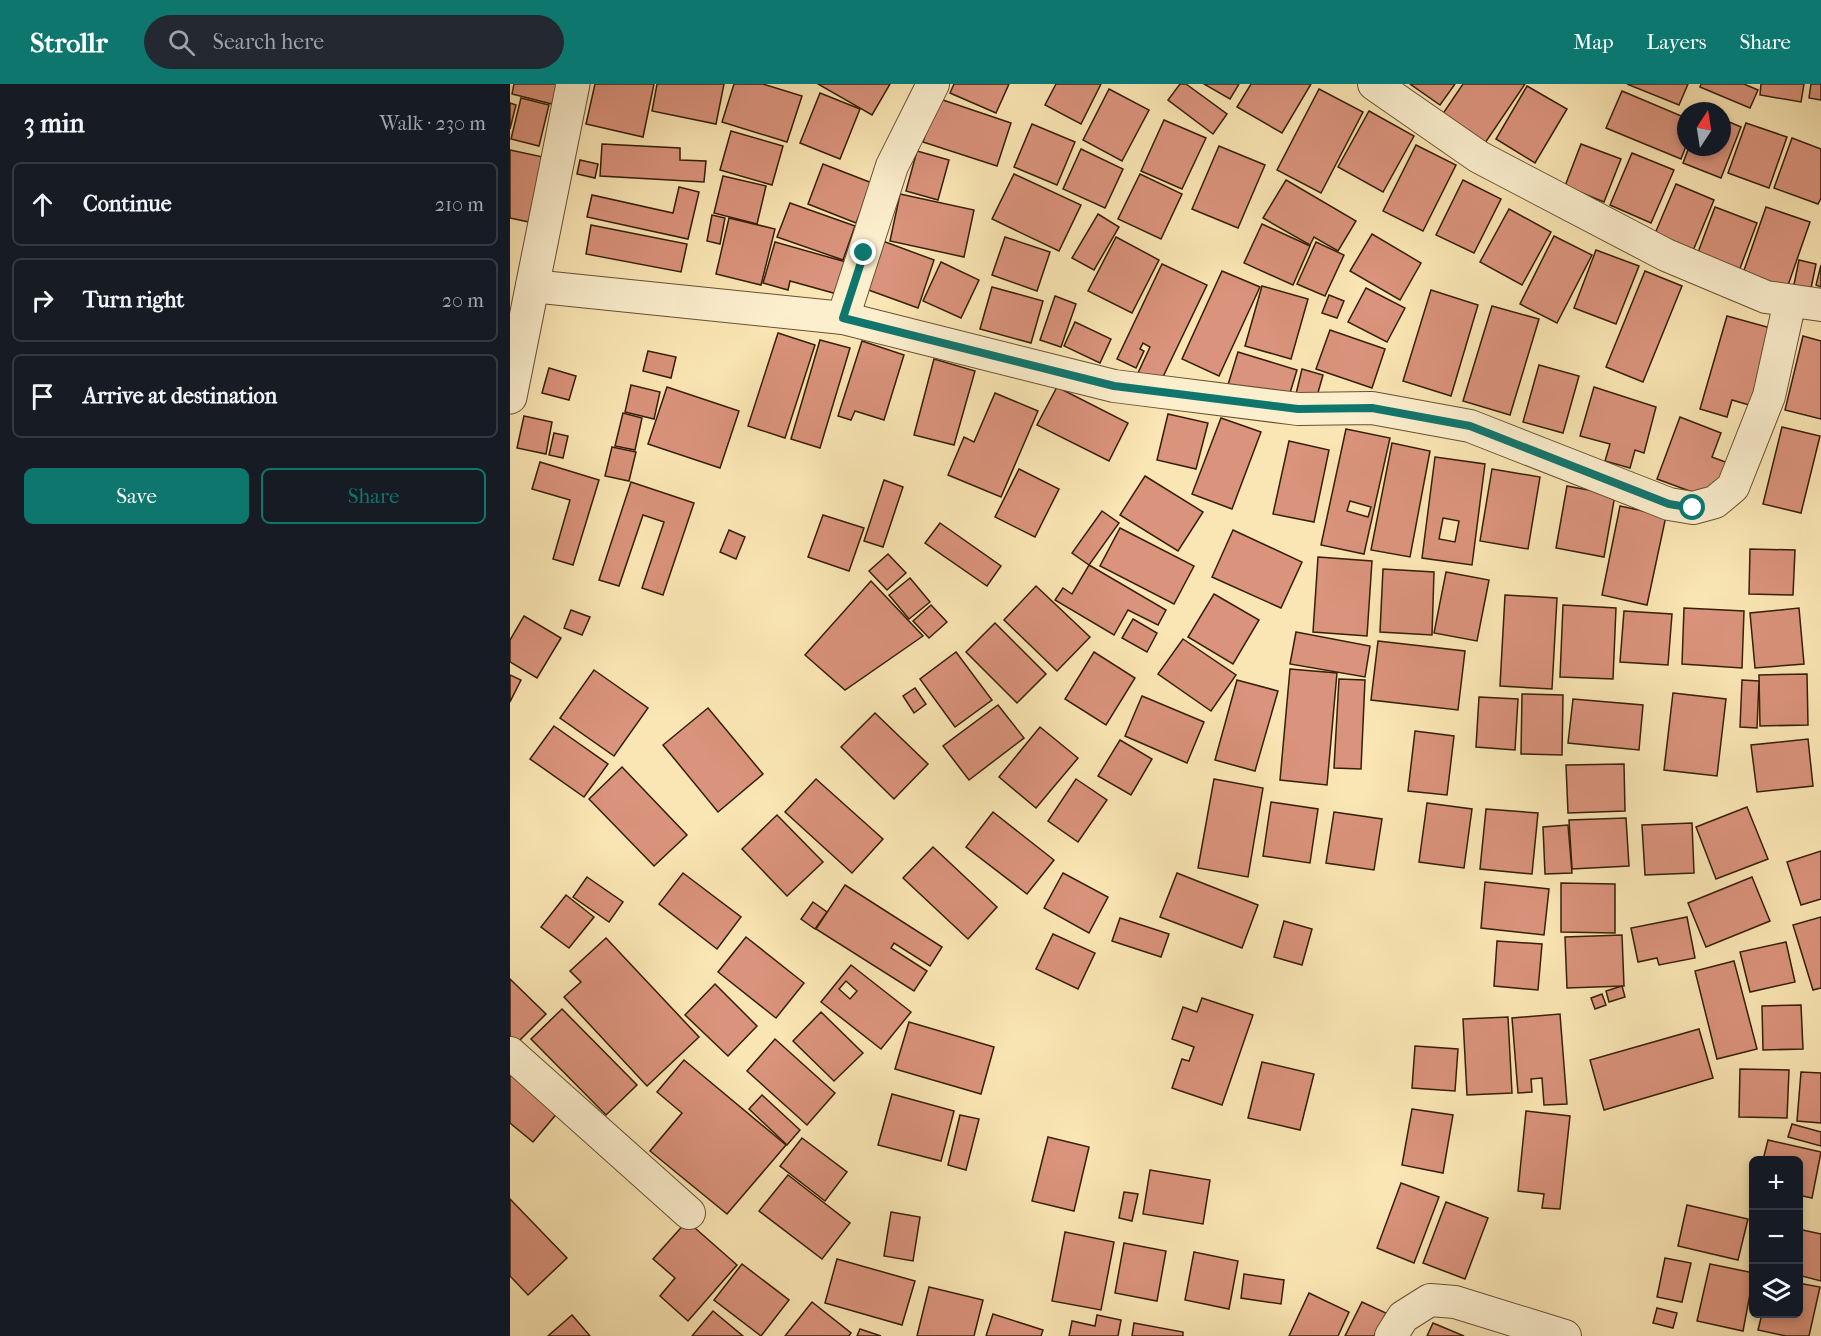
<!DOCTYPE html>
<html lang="en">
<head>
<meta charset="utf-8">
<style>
	:root { --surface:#171b24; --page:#242831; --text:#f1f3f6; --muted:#9ea1a6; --line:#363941; --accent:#0f766e }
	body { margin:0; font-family:"IM FELL French Canon",serif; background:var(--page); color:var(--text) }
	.controls { position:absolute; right:18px; bottom:18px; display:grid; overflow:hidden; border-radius:9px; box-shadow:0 3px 9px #0003 }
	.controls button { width:54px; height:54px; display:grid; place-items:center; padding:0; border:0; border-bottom:2px solid var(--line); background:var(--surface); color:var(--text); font:30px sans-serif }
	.compass { position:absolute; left:1167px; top:18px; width:54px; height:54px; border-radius:50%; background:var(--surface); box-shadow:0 3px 9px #0003; rotate:12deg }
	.stop { position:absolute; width:18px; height:18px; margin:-14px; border:4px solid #0f766e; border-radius:50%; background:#fff }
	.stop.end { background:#0f766e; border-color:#fff; box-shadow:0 2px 6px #0008 }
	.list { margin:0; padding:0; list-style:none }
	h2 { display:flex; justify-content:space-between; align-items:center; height:78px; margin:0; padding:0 24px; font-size:26px }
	h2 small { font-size:20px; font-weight:400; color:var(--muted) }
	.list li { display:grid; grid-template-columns:39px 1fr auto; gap:18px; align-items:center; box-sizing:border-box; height:84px; margin:0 12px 12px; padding:0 12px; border:2px solid var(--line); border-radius:9px }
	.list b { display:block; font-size:22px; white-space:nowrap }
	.list em { font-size:20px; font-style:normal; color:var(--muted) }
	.actions { display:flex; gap:12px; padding:18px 24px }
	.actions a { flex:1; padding:14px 0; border:2px solid var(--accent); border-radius:9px; text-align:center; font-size:21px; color:var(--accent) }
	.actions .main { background:var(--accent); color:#fff }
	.icon { flex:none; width:33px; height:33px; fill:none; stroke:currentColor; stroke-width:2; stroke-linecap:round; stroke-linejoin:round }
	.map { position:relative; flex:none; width:1311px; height:1252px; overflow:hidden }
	header { display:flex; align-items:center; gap:36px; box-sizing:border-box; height:84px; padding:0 30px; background:var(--accent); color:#fff }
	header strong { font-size:28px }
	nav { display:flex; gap:33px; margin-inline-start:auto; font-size:21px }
	.search { width:420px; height:54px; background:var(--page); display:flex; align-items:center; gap:15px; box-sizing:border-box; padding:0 21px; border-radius:33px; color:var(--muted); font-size:22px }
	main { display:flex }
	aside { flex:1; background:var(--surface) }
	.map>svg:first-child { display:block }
	.building { fill:#da937c; stroke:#361f08; stroke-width:1.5; fill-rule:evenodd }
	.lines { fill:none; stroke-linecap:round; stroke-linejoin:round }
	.minor-casing { stroke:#675133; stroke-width:34 }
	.tertiary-casing { stroke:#675133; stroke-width:35 }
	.minor { stroke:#fcefce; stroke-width:32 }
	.tertiary { stroke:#fcefce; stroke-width:33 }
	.route { stroke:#0f766e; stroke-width:8 }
</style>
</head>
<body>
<header>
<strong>Strollr</strong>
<div class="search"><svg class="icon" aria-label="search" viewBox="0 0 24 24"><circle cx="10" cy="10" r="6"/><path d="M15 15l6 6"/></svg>Search here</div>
<nav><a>Map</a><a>Layers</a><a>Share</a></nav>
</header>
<main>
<aside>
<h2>3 min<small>Walk · 230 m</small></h2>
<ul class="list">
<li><svg class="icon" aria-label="ahead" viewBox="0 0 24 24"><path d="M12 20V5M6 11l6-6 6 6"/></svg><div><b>Continue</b></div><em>210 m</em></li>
<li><svg class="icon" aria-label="right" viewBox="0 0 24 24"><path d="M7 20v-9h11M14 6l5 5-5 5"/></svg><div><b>Turn right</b></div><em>20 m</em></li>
<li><svg class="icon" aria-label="arrive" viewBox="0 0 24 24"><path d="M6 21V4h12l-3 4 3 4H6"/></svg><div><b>Arrive at destination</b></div></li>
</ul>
<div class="actions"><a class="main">Save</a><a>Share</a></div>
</aside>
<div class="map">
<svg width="1311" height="1252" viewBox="0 0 1311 1252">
	<rect width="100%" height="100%" fill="#fae6b4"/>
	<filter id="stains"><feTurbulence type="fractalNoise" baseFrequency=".00333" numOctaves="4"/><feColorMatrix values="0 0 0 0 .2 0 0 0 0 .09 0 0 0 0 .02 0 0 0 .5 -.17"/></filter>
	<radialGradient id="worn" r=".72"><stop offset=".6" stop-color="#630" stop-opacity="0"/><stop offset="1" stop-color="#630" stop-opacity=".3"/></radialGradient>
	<g class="building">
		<path d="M 4,0 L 48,0 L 42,20 L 2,10 Z"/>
		<path d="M 85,0 L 144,0 L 133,53 L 76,40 Z"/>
		<path d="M 147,0 L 214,0 L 206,40 L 142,27 Z"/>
		<path d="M 224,0 L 253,0 L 292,12 L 277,58 L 212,38 Z"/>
		<path d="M 308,0 L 380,0 L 362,31 Z"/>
		<path d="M 444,0 L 499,0 L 486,29 L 440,9 Z"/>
		<path d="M 546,0 L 591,0 L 571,40 L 535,21 Z"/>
		<path d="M 670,0 L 676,0 L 717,30 L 703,50 L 658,16 Z"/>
		<path d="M 694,0 L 729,0 L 720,15 Z"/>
		<path d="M 741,0 L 801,0 L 772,49 L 727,23 Z"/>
		<path d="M 900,0 L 945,0 L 930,21 Z"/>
		<path d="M 953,0 L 1015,0 L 975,59 L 932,31 Z"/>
		<path d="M 1117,0 L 1178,0 L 1169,21 Z"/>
		<path d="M 1191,0 L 1234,0 L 1248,6 L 1240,24 L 1190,3 Z"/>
		<path d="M 1251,0 L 1294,0 L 1291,18 L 1250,11 Z"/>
		<path d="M 1301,0 L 1311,0 L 1311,16 L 1299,14 Z"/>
		<path d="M 1017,2 L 1057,25 L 1025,79 L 986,55 Z"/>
		<path d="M 599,5 L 639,26 L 612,77 L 573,56 Z"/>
		<path d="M 809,5 L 853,28 L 811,109 L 767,86 Z"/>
		<path d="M 1112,7 L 1176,34 L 1176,62 L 1171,75 L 1096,44 Z"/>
		<path d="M 310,9 L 350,25 L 330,75 L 290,59 Z"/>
		<path d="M 11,14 L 39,21 L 29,62 L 1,55 Z"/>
		<path d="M 427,14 L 501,39 L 487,82 L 413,58 Z"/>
		<path d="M 0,19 L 6,21 L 0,45 Z"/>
		<path d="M 859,27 L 904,52 L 873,108 L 828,83 Z"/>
		<path d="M 1212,35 L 1231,43 L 1211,94 L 1173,79 L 1179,63 L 1212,63 Z"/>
		<path d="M 654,36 L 696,54 L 672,105 L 631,87 Z"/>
		<path d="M 1236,39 L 1277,53 L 1259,104 L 1218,89 Z"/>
		<path d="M 522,40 L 565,58 L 547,101 L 504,83 Z"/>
		<path d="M 221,47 L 273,62 L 262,101 L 210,86 Z"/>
		<path d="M 1282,54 L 1311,65 L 1311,114 L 1308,120 L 1264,104 Z"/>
		<path d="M 92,60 L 170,64 L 170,76 L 196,77 L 194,98 L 90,92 Z"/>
		<path d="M 1071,60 L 1111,75 L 1094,118 L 1055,102 Z"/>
		<path d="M 906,61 L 946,81 L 913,147 L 873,127 Z"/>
		<path d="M 709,62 L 755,81 L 728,144 L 682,125 Z"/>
		<path d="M 571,65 L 613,85 L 595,124 L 553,105 Z"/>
		<path d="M 0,66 L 33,73 L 19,138 L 0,134 Z"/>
		<path d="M 407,67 L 439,76 L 428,116 L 396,107 Z"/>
		<path d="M 1122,69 L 1164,86 L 1141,139 L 1100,121 Z"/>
		<path d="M 70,76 L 88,80 L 85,94 L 67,90 Z"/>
		<path d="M 313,80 L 362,99 L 346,139 L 298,120 Z"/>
		<path d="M 504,90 L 571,121 L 549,167 L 482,135 Z"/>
		<path d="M 630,90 L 672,110 L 651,155 L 608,135 Z"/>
		<path d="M 213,92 L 256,102 L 247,140 L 204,129 Z"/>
		<path d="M 776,96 L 846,137 L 828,167 L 804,153 L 800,161 L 753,134 Z"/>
		<path d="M 953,96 L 991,115 L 964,169 L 926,151 Z"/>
		<path d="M 1166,100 L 1204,116 L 1180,174 L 1141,159 Z"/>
		<path d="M 169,103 L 189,108 L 178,155 L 77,133 L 82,111 L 163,129 Z"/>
		<path d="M 390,110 L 464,126 L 454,173 L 380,157 Z"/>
		<path d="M 280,119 L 345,142 L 333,176 L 267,153 Z"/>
		<path d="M 1205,123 L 1247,139 L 1229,187 L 1187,171 Z"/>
		<path d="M 1256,123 L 1300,138 L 1276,207 L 1232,192 Z"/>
		<path d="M 999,125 L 1041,148 L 1012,201 L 970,178 Z"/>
		<path d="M 588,130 L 609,143 L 584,186 L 562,174 Z"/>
		<path d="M 202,131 L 215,134 L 210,160 L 197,157 Z"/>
		<path d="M 219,134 L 265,145 L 251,201 L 206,190 Z"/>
		<path d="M 752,140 L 800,162 L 783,201 L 734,179 Z"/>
		<path d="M 81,141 L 177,160 L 171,188 L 76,170 Z"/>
		<path d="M 862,150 L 911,179 L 890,216 L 840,187 Z"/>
		<path d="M 1044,152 L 1082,171 L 1047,239 L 1010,220 Z"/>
		<path d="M 495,153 L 540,168 L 527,207 L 482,191 Z"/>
		<path d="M 606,153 L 649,176 L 622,229 L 578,207 Z"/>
		<path d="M 370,156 L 424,176 L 408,224 L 353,204 Z"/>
		<path d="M 265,158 L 336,178 L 327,210 L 280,197 L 278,206 L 253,199 Z"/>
		<path d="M 806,158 L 834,171 L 815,212 L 787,200 Z"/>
		<path d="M 1086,166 L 1129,182 L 1106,240 L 1064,224 Z"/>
		<path d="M 1289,176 L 1306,180 L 1299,214 L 1282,210 Z"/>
		<path d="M 431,178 L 469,196 L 451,234 L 413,217 Z"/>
		<path d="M 652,180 L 697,201 L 650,299 L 628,289 L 640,263 L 633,259 L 630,265 L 634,267 L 626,284 L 607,275 Z"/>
		<path d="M 1311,181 L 1311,203 L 1306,201 Z"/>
		<path d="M 712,187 L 750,203 L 709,292 L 672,275 Z"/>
		<path d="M 1135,187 L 1172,202 L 1133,298 L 1096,283 Z"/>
		<path d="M 752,202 L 798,215 L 781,275 L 735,262 Z"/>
		<path d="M 482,203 L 533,217 L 521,259 L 470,245 Z"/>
		<path d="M 856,204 L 895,224 L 877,258 L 838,238 Z"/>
		<path d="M 921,206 L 968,221 L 941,312 L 893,297 Z"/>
		<path d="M 819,211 L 834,217 L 827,234 L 812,229 Z"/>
		<path d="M 545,212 L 566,220 L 551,263 L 530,256 Z"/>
		<path d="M 982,222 L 1029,235 L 1000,331 L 953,317 Z"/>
		<path d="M 1217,232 L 1268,246 L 1246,323 L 1222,316 L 1217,333 L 1190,325 Z"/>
		<path d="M 565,238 L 601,255 L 590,279 L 554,262 Z"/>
		<path d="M 820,246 L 875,265 L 862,304 L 806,285 Z"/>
		<path d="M 268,249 L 305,261 L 275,354 L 238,342 Z"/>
		<path d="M 1293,252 L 1311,257 L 1311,335 L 1275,326 Z"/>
		<path d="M 310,256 L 340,264 L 310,364 L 281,355 Z"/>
		<path d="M 352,257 L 394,271 L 374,336 L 345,327 L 341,336 L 328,332 Z"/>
		<path d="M 138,267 L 166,273 L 161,294 L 133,287 Z"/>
		<path d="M 728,268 L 787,286 L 776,322 L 717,304 Z"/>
		<path d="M 424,275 L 465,287 L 444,361 L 404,351 Z"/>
		<path d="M 1029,281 L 1069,292 L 1053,349 L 1013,338 Z"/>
		<path d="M 39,284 L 66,292 L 59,316 L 32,309 Z"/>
		<path d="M 792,285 L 813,291 L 805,319 L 785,314 Z"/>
		<path d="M 121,301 L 150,308 L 144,335 L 115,328 Z"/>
		<path d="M 157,303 L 229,327 L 210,384 L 138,360 Z"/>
		<path d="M 547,303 L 618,339 L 599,377 L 527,341 Z"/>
		<path d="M 1084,303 L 1146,323 L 1134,369 L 1125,366 L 1120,384 L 1095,377 L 1100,360 L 1070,352 Z"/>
		<path d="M 485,309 L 528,327 L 491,413 L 438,391 L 454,353 L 464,358 Z"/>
		<path d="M 113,329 L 132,334 L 125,366 L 105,362 Z"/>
		<path d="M 658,330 L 698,339 L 686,385 L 647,376 Z"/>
		<path d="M 14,332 L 42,338 L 36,370 L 7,364 Z"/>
		<path d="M 1170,333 L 1211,349 L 1202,373 L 1218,379 L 1204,416 L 1147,395 Z"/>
		<path d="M 711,334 L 751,348 L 722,425 L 682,410 Z"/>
		<path d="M 1272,343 L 1310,352 L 1291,429 L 1253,420 Z"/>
		<path d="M 836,345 L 880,354 L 854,470 L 811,461 ZM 840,417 L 861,423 L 858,433 L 837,427 Z"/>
		<path d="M 44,349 L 58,352 L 53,374 L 39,371 Z"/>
		<path d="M 779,357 L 819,366 L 804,438 L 763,430 Z"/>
		<path d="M 882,359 L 920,367 L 900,473 L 861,466 Z"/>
		<path d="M 102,363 L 126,368 L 119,397 L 95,392 Z"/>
		<path d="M 925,373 L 975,380 L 962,481 L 912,474 ZM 933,434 L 949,437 L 945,458 L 929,455 Z"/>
		<path d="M 30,378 L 89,396 L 63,481 L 43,475 L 60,416 L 22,405 Z"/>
		<path d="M 509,385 L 549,405 L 525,453 L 485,433 Z"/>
		<path d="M 982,385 L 1030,393 L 1018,465 L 970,457 Z"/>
		<path d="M 635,392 L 693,428 L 668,467 L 610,431 Z"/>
		<path d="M 374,396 L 393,403 L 373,463 L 354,457 Z"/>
		<path d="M 121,398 L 184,419 L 153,511 L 132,504 L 154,438 L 133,431 L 109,502 L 89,496 Z"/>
		<path d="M 1057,402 L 1105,411 L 1094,473 L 1046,464 Z"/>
		<path d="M 1110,422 L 1156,432 L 1137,521 L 1092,511 Z"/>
		<path d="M 592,427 L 609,439 L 579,481 L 562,469 Z"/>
		<path d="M 313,431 L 354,444 L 339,487 L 298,473 Z"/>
		<path d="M 430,439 L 491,482 L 477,502 L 415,459 Z"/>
		<path d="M 610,444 L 684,482 L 664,520 L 590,482 Z"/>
		<path d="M 219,446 L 235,453 L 226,475 L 210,468 Z"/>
		<path d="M 723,446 L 792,478 L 771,524 L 702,493 Z"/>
		<path d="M 1240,465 L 1285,466 L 1283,511 L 1239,510 Z"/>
		<path d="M 378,470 L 396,489 L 377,506 L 359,487 Z"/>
		<path d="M 808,473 L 862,477 L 857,552 L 803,548 Z"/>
		<path d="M 579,481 L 656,526 L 648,541 L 618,526 L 604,551 L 545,516 L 553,504 L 562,510 Z"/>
		<path d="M 873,485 L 924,488 L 922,551 L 870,548 Z"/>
		<path d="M 936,488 L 979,496 L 967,557 L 924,549 Z"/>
		<path d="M 400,494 L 420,518 L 399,535 L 379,511 Z"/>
		<path d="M 361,497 L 413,552 L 335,606 L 295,571 Z"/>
		<path d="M 526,502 L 580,553 L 547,587 L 494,536 Z"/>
		<path d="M 704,510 L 749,536 L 723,580 L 678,553 Z"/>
		<path d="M 995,511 L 1047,514 L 1042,605 L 990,602 Z"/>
		<path d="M 421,521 L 437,538 L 419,554 L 403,537 Z"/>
		<path d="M 1053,521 L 1106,524 L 1103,595 L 1050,593 Z"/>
		<path d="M 1174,524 L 1234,527 L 1232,584 L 1172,580 Z"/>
		<path d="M 1289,524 L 1294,580 L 1245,584 L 1240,529 Z"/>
		<path d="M 61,526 L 80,533 L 72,551 L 54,544 Z"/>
		<path d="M 1114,527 L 1162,530 L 1158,581 L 1110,578 Z"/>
		<path d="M 14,532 L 51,554 L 27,594 L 0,578 L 0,556 Z"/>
		<path d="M 623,535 L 647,549 L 637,568 L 612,554 Z"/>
		<path d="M 485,539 L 536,590 L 507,619 L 456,568 Z"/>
		<path d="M 786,548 L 860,562 L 855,593 L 780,580 Z"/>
		<path d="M 673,555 L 726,591 L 701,627 L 648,590 Z"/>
		<path d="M 868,557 L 955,567 L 948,626 L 861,616 Z"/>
		<path d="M 446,568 L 482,616 L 445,643 L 410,595 Z"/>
		<path d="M 584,568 L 625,594 L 596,641 L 555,615 Z"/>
		<path d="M 780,585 L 827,589 L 817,701 L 770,696 Z"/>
		<path d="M 84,586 L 138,624 L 104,672 L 50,634 Z"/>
		<path d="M 1297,590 L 1298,641 L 1250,642 L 1249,591 Z"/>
		<path d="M 0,591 L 11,596 L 0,618 Z"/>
		<path d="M 829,595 L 855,596 L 851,685 L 824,684 Z"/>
		<path d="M 727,596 L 768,607 L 745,687 L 705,676 Z"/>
		<path d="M 1232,596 L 1249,597 L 1247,644 L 1230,643 Z"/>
		<path d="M 405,604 L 416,620 L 404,629 L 393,612 Z"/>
		<path d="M 1163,609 L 1216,615 L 1207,692 L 1154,686 Z"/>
		<path d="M 1012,610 L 1053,611 L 1052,671 L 1011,670 Z"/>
		<path d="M 632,612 L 694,638 L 677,679 L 615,652 Z"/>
		<path d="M 969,613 L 1008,615 L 1005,666 L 966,663 Z"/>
		<path d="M 1063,615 L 1133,621 L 1129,666 L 1058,659 Z"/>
		<path d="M 488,621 L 514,654 L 459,696 L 433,662 Z"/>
		<path d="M 198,624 L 253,690 L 208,728 L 153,661 Z"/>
		<path d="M 365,629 L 418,680 L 384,715 L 331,663 Z"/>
		<path d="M 44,642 L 98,680 L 74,713 L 20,675 Z"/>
		<path d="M 530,643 L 568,674 L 526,724 L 489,693 Z"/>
		<path d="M 905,647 L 944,652 L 937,711 L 898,707 Z"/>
		<path d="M 1298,655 L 1303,702 L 1247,708 L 1241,661 Z"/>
		<path d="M 610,656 L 642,675 L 621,711 L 588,692 Z"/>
		<path d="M 1114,680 L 1115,727 L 1058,729 L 1056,681 Z"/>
		<path d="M 112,683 L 177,751 L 144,782 L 79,715 Z"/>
		<path d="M 306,695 L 373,755 L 342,789 L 275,728 Z"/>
		<path d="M 566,695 L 597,716 L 568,758 L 538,737 Z"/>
		<path d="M 704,695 L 753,704 L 738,793 L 688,784 Z"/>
		<path d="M 761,718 L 808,725 L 800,779 L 753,772 Z"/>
		<path d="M 917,719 L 962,725 L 954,784 L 909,778 Z"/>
		<path d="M 1237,723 L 1258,775 L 1206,795 L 1186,743 Z"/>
		<path d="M 976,725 L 1028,729 L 1022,790 L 970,785 Z"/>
		<path d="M 483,728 L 544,776 L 517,810 L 456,763 Z"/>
		<path d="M 824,728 L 872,735 L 864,786 L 816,779 Z"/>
		<path d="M 267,731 L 313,778 L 277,812 L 232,765 Z"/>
		<path d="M 1116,734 L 1119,782 L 1062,785 L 1059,736 Z"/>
		<path d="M 1182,739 L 1184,789 L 1135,791 L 1132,741 Z"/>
		<path d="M 1058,741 L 1062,789 L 1035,790 L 1033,743 Z"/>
		<path d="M 423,763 L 487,823 L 458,855 L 393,794 Z"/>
		<path d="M 1311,767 L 1311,815 L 1291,821 L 1277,778 Z"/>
		<path d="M 173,789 L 231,833 L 207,865 L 149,820 Z"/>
		<path d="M 553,789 L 598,813 L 579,849 L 534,824 Z"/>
		<path d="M 667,789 L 748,821 L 732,864 L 650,833 Z"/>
		<path d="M 77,793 L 113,818 L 99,838 L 63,813 Z"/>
		<path d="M 1242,793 L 1260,837 L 1196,863 L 1178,819 Z"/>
		<path d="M 975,798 L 1039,805 L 1034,851 L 971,844 Z"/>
		<path d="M 1051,799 L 1105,800 L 1105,849 L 1051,848 Z"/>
		<path d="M 335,801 L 432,863 L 420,882 L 384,859 L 381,864 L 417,887 L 404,907 L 306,845 Z"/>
		<path d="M 56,811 L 84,833 L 59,864 L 31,843 Z"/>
		<path d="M 303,818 L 317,828 L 305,845 L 291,835 Z"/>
		<path d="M 1177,833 L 1185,874 L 1149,881 L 1147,874 L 1128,878 L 1121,844 Z"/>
		<path d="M 1311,833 L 1311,904 L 1303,906 L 1283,841 Z"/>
		<path d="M 610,834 L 659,850 L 651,873 L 602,857 Z"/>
		<path d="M 774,837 L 802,845 L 792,881 L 764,873 Z"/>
		<path d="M 543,850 L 585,869 L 568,905 L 526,885 Z"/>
		<path d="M 1112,851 L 1114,902 L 1057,904 L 1055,853 Z"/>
		<path d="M 236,853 L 294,899 L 266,934 L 208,888 Z"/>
		<path d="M 96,854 L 189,953 L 137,1002 L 54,913 L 71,898 L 60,887 Z"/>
		<path d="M 987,857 L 1032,860 L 1028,906 L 984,902 Z"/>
		<path d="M 1276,858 L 1285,898 L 1240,908 L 1230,868 Z"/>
		<path d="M 1224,877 L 1247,965 L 1207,975 L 1185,887 Z"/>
		<path d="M 341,881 L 401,928 L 371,965 L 311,918 ZM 336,897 L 347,907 L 340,915 L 329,905 Z"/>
		<path d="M 0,895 L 36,930 L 7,959 L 0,953 Z"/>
		<path d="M 205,900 L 247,942 L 218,972 L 175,931 Z"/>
		<path d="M 1112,902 L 1115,913 L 1099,918 L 1096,907 Z"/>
		<path d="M 1092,910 L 1096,921 L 1085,925 L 1081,914 Z"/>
		<path d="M 692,914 L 743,931 L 712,1021 L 662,1004 L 672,975 L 679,977 L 684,963 L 662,955 L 673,923 L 687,928 Z"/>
		<path d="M 1291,921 L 1293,965 L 1253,966 L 1252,922 Z"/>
		<path d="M 52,925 L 127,1001 L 96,1031 L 21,955 Z"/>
		<path d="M 311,928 L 353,969 L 324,997 L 283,957 Z"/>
		<path d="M 1050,930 L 1057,1020 L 1034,1021 L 1032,994 L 1021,995 L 1022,1008 L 1008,1009 L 1002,934 Z"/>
		<path d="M 998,933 L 1002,1009 L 957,1011 L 953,935 Z"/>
		<path d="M 399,938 L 484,963 L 471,1010 L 385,985 Z"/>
		<path d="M 1189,945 L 1203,994 L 1094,1026 L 1080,976 Z"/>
		<path d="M 265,955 L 325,1009 L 297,1041 L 237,987 Z"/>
		<path d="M 905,962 L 948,965 L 945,1007 L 902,1004 Z"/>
		<path d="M 174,976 L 276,1061 L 217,1130 L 140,1067 L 172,1029 L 147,1008 Z"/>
		<path d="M 752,978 L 804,990 L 790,1046 L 738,1034 Z"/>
		<path d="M 1230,985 L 1279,986 L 1277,1034 L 1229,1033 Z"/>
		<path d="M 0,987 L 49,1027 L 23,1058 L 0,1039 Z"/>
		<path d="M 1291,988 L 1311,989 L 1311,1039 L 1287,1037 Z"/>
		<path d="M 382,1010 L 444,1027 L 431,1077 L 368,1061 Z"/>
		<path d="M 252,1011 L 290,1046 L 277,1061 L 239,1025 Z"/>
		<path d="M 902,1025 L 943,1031 L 933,1089 L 892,1081 Z"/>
		<path d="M 1016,1027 L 1060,1032 L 1050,1125 L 1032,1124 L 1034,1110 L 1008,1107 Z"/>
		<path d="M 450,1031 L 469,1035 L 456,1086 L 438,1081 Z"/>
		<path d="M 1282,1040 L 1311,1048 L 1311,1062 L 1278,1053 Z"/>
		<path d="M 538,1053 L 579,1063 L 564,1127 L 522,1117 Z"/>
		<path d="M 292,1054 L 337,1088 L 315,1117 L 270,1082 Z"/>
		<path d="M 1258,1056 L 1311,1068 L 1302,1114 L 1288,1111 L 1288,1076 L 1253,1076 Z"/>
		<path d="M 640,1086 L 700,1096 L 693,1140 L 633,1130 Z"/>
		<path d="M 278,1091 L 340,1139 L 312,1175 L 249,1127 Z"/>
		<path d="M 891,1099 L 929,1113 L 904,1179 L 867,1164 Z"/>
		<path d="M 614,1108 L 628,1110 L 622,1137 L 609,1134 Z"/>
		<path d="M 0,1115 L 57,1174 L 18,1211 L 0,1192 Z"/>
		<path d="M 936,1118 L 978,1134 L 955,1195 L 913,1179 Z"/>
		<path d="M 1177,1121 L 1238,1135 L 1228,1176 L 1168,1162 Z"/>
		<path d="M 381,1128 L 410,1133 L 403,1177 L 374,1172 Z"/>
		<path d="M 177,1137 L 227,1181 L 178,1237 L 150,1212 L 165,1194 L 143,1175 Z"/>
		<path d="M 1288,1145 L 1311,1150 L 1311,1197 L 1288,1191 Z"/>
		<path d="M 555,1148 L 604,1158 L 591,1226 L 542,1217 Z"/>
		<path d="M 614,1159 L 656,1167 L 647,1217 L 605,1209 Z"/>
		<path d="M 684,1168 L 728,1177 L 719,1225 L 675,1216 Z"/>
		<path d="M 1155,1174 L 1181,1179 L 1172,1218 L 1147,1213 Z"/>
		<path d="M 327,1175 L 405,1197 L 392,1241 L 315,1219 Z"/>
		<path d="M 232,1180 L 279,1216 L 251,1252 L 204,1216 Z"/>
		<path d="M 1200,1180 L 1244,1189 L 1233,1247 L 1187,1237 Z"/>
		<path d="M 734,1190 L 774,1196 L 771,1220 L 731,1214 Z"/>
		<path d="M 1288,1199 L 1310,1203 L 1299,1252 L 1276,1252 L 1248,1246 L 1252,1230 L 1288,1230 Z"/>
		<path d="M 419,1203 L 473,1216 L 464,1252 L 407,1252 Z"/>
		<path d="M 799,1209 L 839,1228 L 828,1252 L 779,1252 Z"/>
		<path d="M 302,1218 L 341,1249 L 339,1252 L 275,1252 Z"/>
		<path d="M 852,1218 L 876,1229 L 864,1252 L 835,1252 Z"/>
		<path d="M 1147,1224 L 1167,1229 L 1163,1244 L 1143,1239 Z"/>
		<path d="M 203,1227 L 233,1252 L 182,1252 Z"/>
		<path d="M 483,1230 L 533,1246 L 531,1252 L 476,1252 Z"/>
		<path d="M 62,1231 L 80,1252 L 38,1252 Z"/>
		<path d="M 587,1231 L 611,1236 L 608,1252 L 559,1252 L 562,1237 L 585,1242 Z"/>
		<path d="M 624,1239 L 673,1248 L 673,1252 L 622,1252 Z"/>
		<path d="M 923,1239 L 954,1252 L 917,1252 Z"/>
		<path d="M 350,1245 L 371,1252 L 347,1252 Z"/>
	</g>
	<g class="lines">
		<defs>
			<g id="minor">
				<path d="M 864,0 L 969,73 L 1156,171 L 1256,213 L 1311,221"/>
				<path d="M 22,202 L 333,234 L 604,302 L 788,325 L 862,324 L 960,342 L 1159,420 L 1183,424 L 1205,418 L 1223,403 L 1259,312 L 1280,217"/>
				<path d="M 333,234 L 382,82 L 423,0"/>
				<path d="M 0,969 L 179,1129"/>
				<path d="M 881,1252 L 893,1233 L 920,1216 L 945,1218 L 1055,1252"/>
			</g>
			<path id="tertiary" d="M 0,313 L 63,0"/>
		</defs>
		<use href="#minor" class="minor-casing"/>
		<use href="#tertiary" class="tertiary-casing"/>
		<use href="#minor" class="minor"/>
		<use href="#tertiary" class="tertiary"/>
	</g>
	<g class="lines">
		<path class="route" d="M 354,169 L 333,234 L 604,302 L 788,325 L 862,324 L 960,342 L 1159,420 L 1183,424"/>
	</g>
	<rect width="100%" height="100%" filter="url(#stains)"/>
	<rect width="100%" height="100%" fill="url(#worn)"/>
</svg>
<div class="controls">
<button>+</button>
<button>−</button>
<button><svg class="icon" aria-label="layers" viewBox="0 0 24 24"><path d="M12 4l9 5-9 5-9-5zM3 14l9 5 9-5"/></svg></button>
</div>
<svg class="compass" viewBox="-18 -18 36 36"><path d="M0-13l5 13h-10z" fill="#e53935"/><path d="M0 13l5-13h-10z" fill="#9ea1a6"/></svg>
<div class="stop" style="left:1183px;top:424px"></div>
<div class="stop end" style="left:354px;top:169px"></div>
</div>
</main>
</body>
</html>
